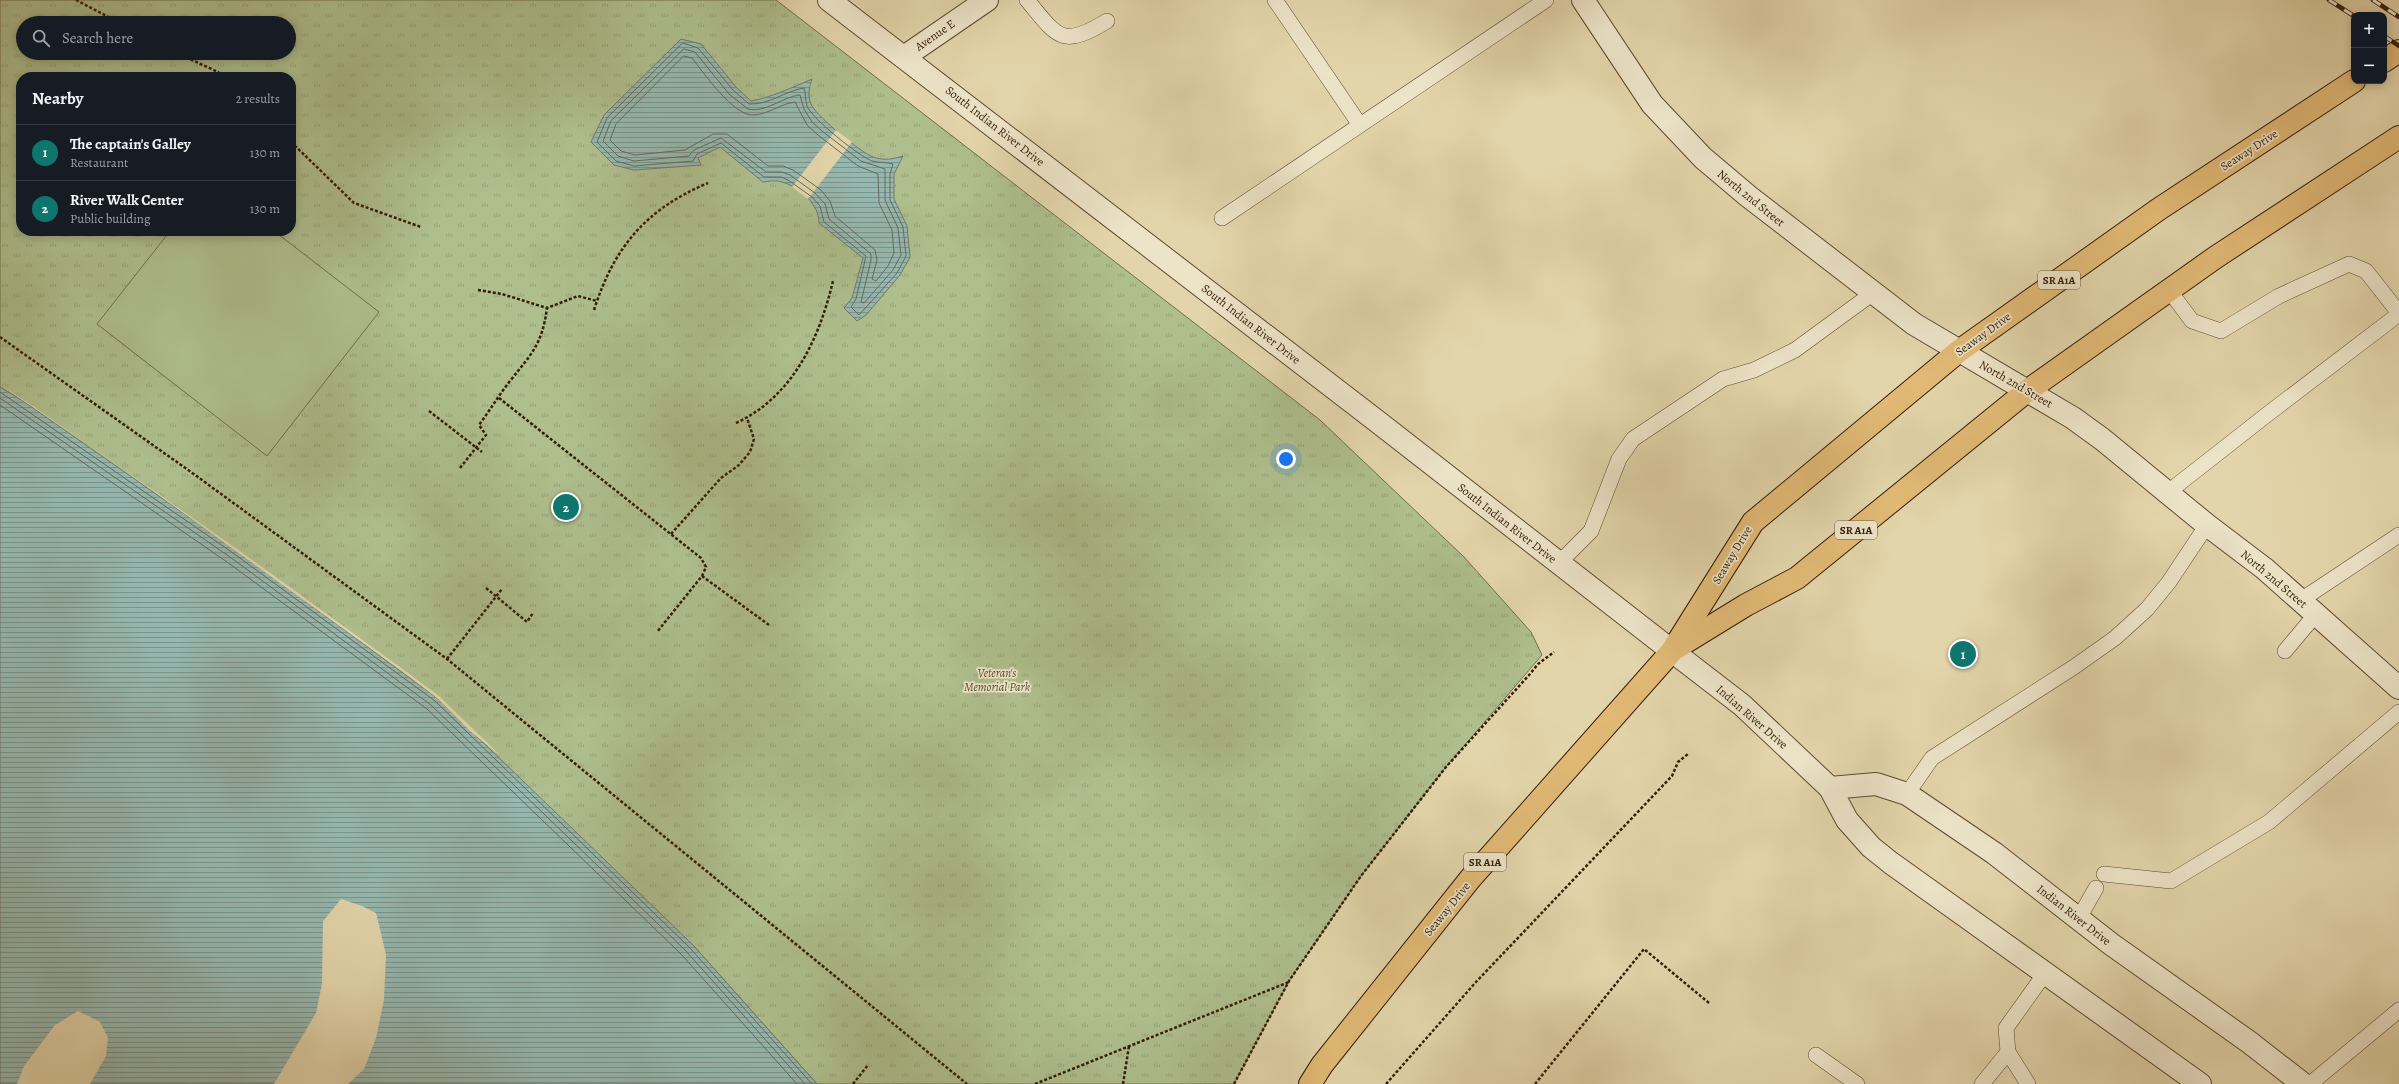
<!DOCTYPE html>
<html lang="en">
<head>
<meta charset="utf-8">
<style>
	:root { --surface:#171b24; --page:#242831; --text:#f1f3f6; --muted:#9ea1a6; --line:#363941; --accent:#0f766e }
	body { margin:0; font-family:Alegreya,serif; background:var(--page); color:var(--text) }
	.controls { position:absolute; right:12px; top:12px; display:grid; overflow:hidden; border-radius:8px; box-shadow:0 2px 10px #0003 }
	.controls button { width:36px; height:36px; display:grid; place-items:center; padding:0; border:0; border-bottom:1px solid var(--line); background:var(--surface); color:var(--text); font:20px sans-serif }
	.you { position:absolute; left:1286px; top:459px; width:14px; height:14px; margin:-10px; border:3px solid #fff; border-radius:50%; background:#1a73e8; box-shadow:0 0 0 6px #1a73e833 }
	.badge { display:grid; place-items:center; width:26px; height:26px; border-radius:50%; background:var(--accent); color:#fff; font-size:13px; font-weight:700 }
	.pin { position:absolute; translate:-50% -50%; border:2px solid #fff; box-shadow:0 1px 4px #0006 }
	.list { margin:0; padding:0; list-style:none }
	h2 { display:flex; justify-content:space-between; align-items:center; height:52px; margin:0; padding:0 16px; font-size:17px }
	h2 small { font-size:13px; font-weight:400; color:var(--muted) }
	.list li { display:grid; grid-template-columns:26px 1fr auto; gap:12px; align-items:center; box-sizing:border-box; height:56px; padding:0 16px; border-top:1px solid var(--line) }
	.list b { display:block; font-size:15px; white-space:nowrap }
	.list p { margin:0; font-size:13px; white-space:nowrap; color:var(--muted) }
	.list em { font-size:13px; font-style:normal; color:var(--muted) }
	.icon { flex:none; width:22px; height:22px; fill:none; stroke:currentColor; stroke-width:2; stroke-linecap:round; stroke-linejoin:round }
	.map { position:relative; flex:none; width:2399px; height:1084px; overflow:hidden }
	.search { position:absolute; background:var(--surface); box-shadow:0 2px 10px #0003; left:16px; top:16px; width:280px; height:44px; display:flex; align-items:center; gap:10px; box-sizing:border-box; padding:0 14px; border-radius:22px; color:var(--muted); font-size:15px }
	.panel { position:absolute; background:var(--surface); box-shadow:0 2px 10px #0003; left:16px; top:72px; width:280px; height:164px; border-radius:16px }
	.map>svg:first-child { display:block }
	.park { fill:url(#park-tufts); stroke:#706d4a; fill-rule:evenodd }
	.pitch { fill:#aebe8d; stroke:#706d4a }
	.water { fill:url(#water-rules); stroke:#6e7a6d }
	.pier { fill:#e3d5ab }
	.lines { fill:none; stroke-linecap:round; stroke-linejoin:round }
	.shore { stroke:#646a5c; stroke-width:1 }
	.service-casing { stroke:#5f4a31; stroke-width:16 }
	.minor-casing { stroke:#5f4a31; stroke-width:24 }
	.tertiary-casing { stroke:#5f4a31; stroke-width:24 }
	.primary-casing { stroke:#331c08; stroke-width:24 }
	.path { stroke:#331c08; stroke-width:2.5; stroke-dasharray:3 2; stroke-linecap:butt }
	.service { stroke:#ede4c8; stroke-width:15 }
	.minor { stroke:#ede4c8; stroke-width:22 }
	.tertiary { stroke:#ede4c8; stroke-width:22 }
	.primary { stroke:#e2ba76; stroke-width:22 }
	.rail-casing { stroke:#331c08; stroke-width:4.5 }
	.rail { stroke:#ede4c8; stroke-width:3; stroke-dasharray:9; stroke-linecap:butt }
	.labels { text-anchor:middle; stroke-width:3.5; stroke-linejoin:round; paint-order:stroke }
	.shield { fill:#ede4c8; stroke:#6b5842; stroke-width:1 }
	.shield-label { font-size:11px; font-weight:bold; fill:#331c08 }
	.street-label { font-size:12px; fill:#331c08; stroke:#ede4c8 }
	.park-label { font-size:12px; font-style:italic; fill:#584d30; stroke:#ede4c8 }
</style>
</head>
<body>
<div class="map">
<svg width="2399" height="1084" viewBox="0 0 2399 1084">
	<defs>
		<pattern id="park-tufts" width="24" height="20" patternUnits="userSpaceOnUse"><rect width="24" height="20" fill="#aebe8d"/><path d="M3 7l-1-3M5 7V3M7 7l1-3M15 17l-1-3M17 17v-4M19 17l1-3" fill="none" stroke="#96a378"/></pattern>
		<pattern id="water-rules" width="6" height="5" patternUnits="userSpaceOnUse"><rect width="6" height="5" fill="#96b8b0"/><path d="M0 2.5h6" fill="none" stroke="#7b958d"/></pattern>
	</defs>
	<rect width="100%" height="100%" fill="#e3d5ab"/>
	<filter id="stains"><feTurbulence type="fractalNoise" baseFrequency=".005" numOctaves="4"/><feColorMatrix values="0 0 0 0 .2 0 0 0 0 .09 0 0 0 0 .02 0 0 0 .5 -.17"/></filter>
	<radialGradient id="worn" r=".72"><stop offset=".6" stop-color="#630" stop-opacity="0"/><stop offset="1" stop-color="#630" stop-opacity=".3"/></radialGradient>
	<path class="park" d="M 0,0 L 776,0 L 1320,420 L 1464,557 L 1531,632 L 1542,655 L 1446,767 L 1361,876 L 1289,981 L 1234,1084 L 817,1084 L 692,944 L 23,401 L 0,387 ZM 23,23 L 289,23 L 289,53 L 23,53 ZM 21,77 L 291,77 L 291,231 L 21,231 Z"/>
	<path class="pitch" d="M 170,231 L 274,231 L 379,312 L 267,456 L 97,324 Z"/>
	<g class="water">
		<path d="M 681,39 L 701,44 L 736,87 L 751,101 C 769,98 794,87 812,79 C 809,88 807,97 812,106 C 819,118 860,152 873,157 C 884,161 893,159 903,156 L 894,174 L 894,199 L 907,226 L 910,257 L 900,275 L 866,315 L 857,321 L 844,308 L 852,298 L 863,258 L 819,223 C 819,204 800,187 782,182 C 776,180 769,181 763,182 L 720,147 L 698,158 L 701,165 L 634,170 L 614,165 L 591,142 L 604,115 Z"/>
		<path d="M 0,387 L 23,401 L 236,550 L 437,698 L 692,944 L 817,1084 L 0,1084 Z"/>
	</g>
	<g class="pier">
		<path d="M 836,130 L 852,142 L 808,199 L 792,187 Z"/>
		<path d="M 0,385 L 24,400 L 237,549 L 404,670 L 439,696 L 503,758 L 470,731 L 437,698 L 403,672 L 106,457 Z"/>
		<path d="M 341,899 L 362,906 L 376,913 L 381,933 L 386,955 L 384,1000 L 376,1038 L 364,1069 L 348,1084 L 274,1084 L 316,1013 L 322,984 L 323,921 Z"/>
		<path d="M 78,1011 L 100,1022 L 108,1038 L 106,1056 L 90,1084 L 17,1084 L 24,1066 L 55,1025 Z"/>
	</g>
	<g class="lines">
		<g class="shore">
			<path d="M 683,43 L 698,48 L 733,90 L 749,104 C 769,105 785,91 804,88 C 806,93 805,100 807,106 C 812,119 859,156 872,161 C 879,163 887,162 893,164 L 890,174 L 890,200 L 903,227 L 906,256 L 897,273 L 859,315 L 851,307 L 856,299 L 866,256 L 824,222 L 820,206 L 812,197 L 788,180 L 781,177 L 764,177 L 721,143 L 697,154 L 693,161 L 634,166 L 616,161 L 597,142 L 607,118 Z"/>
			<path d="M 684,49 L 695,52 L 729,94 L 748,109 C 766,113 782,97 800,95 L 804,109 L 812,122 L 822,131 L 861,161 L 885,169 L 885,200 L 898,228 L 901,255 L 893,270 L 864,303 L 861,302 L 871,260 L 871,254 L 829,219 L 825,204 L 815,193 L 790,175 L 782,172 L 766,172 L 721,138 L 694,150 L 689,156 L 634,161 L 618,156 L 603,141 L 611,121 Z"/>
			<path d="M 684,56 L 692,58 C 703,72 734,117 754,115 C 769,114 780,104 795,102 L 807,125 L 818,135 L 858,166 L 878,174 L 879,203 L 892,230 L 894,253 L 888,266 L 876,281 L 872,279 L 877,260 L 875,250 L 835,216 L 830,201 L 821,190 L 793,170 L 783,166 L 768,166 L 727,134 L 713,134 L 685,150 L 635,155 L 621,151 L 610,140 L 616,124 Z"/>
			<path d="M 0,392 L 233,553 L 435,701 L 689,947 L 812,1084"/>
			<path d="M 0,398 L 230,557 L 431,705 L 685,950 L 805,1084"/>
			<path d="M 0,405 L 227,562 L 427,709 L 681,954 L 797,1084"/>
		</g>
		<defs>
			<g id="service">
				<path d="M 1027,0 C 1058,37 1061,49 1107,21"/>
				<path d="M 1275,0 L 1360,125"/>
				<path d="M 1222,218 L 1546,0"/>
				<path d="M 2169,290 L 2192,321 L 2221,331 L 2279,296 L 2349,264 L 2366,271 L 2399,313"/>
				<path d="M 2167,493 L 2269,413 L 2399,314"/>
				<path d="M 1559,563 L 1591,531 L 1619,459 L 1633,439 L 1723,379 L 1754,370 L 1795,350 L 1873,293"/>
				<path d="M 2301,600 L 2399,535"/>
				<path d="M 2285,651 L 2316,614"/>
				<path d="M 1907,794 L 1932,758 L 2074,667 L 2115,638 L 2147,609 L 2169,582 L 2207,525"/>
				<path d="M 2104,874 L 2171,881 L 2269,822 L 2399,712"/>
				<path d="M 2079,918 L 2096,888"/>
				<path d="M 1816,1055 L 1857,1084"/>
				<path d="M 1982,1084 L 2008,1052"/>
				<path d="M 2028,1084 L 2008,1052 L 2006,1028 L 2046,972"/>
				<path d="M 2310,1084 L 2399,1010"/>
			</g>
			<g id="minor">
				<path d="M 1583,0 L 1652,104 L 1703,158 L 1748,196 L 1914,324 L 2073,418 L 2102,439 L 2207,525 L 2265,569 L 2399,688"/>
				<path d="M 904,57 L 987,0"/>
				<path d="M 1672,651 L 1742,705 L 1830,788 L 1847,820 L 1871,847 L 1891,863 L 2200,1084"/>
				<path d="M 1830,788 L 1876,784 L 1907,794 L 1994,853 L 2111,944 L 2249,1042 L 2303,1084"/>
			</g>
			<path id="tertiary" d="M 829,0 L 1378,422 L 1672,651"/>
			<g id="primary">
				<path d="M 2384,61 L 2399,51"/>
				<path d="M 1676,648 L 1746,605 L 1797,578 L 2027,391 L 2216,257 L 2399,137"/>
				<path d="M 1310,1084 L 1322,1065 L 1470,879 L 1672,651 L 1753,522 L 1959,351 L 2159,209 L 2354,81"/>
			</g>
		</defs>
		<use href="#service" class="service-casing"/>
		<use href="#minor" class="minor-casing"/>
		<use href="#tertiary" class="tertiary-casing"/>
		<use href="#primary" class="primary-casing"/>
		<g class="path">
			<path d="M 76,0 L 120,23"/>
			<path d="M 177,53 L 218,72 L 223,77"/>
			<path d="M 291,142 L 354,203 L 421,227"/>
			<path d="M 478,290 L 502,294 L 547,308 L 578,296 L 597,301"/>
			<path d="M 594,310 C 614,247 646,209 708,183"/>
			<path d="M 0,337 L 191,472 L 447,659 L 967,1084"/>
			<path d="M 499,398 L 701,558 L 706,567 L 702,576 L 657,632"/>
			<path d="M 429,411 L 482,452"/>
			<path d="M 736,423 C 792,397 819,340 833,281"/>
			<path d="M 460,468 L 486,435 L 479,425 C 490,410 499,395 510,381 C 532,353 542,345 547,308"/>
			<path d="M 671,534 L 721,478 L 739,465 L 750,452 L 754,439 L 747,418"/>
			<path d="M 702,576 L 769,625"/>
			<path d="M 486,588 L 527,622 L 533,613"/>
			<path d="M 447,659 L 502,589"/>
			<path d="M 853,1084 L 868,1065"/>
			<path d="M 1035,1084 L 1289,982"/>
			<path d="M 1123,1084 L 1129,1046"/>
			<path d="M 1234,1084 L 1289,981 L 1361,876 L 1446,767 L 1530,674 L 1538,664 L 1554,652"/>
			<path d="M 1386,1084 L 1476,982 L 1672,776 L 1678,762 L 1688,754"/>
			<path d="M 1535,1084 L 1644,949 L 1709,1003"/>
		</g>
		<use href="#service" class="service"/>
		<use href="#minor" class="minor"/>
		<use href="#tertiary" class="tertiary"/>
		<use href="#primary" class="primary"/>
		<defs>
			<g id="rail">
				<path d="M 2329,0 L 2354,16"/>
				<path d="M 2373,0 L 2399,17"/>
				<path d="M 2384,36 L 2399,46"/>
			</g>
		</defs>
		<use href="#rail" class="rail-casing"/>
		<use href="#rail" class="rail"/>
	</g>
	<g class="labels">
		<g class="shield">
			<rect x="2038" y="271" width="42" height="18" rx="3"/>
			<rect x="1835" y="521" width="42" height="18" rx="3"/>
			<rect x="1464" y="853" width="42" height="18" rx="3"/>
		</g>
		<g class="shield-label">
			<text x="2059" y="284">SR A1A</text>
			<text x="1856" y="534">SR A1A</text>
			<text x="1485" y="866">SR A1A</text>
		</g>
		<g class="street-label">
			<text transform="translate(935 35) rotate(-35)" y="4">Avenue E</text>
			<text transform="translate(995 126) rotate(38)" y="4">South Indian River Drive</text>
			<text transform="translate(2249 150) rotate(-33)" y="4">Seaway Drive</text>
			<text transform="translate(1751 198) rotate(39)" y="4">North 2nd Street</text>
			<text transform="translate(1251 324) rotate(38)" y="4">South Indian River Drive</text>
			<text transform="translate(1983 334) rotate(-36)" y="4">Seaway Drive</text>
			<text transform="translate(2016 384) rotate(30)" y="4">North 2nd Street</text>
			<text transform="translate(1507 523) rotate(38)" y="4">South Indian River Drive</text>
			<text transform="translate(1732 555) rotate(-59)" y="4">Seaway Drive</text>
			<text transform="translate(2274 579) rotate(40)" y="4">North 2nd Street</text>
			<text transform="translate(1752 717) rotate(41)" y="4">Indian River Drive</text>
			<text transform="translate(1447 909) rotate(-51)" y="4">Seaway Drive</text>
			<text transform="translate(2074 915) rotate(38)" y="4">Indian River Drive</text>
		</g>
		<g class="park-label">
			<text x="997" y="677">Veteran's<tspan x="997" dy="14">Memorial Park</tspan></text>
		</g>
	</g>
	<rect width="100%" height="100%" filter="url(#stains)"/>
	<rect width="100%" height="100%" fill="url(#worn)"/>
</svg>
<div class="controls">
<button>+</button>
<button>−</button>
</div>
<div class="you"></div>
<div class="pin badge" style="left:1963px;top:654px">1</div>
<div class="pin badge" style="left:566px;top:507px">2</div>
<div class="search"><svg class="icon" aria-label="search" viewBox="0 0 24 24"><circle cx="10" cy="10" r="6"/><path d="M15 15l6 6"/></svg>Search here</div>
<section class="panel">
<h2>Nearby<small>2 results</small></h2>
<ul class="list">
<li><span class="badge">1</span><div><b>The captain's Galley</b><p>Restaurant</p></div><em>130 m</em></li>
<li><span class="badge">2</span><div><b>River Walk Center</b><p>Public building</p></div><em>130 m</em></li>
</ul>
</section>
</div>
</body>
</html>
